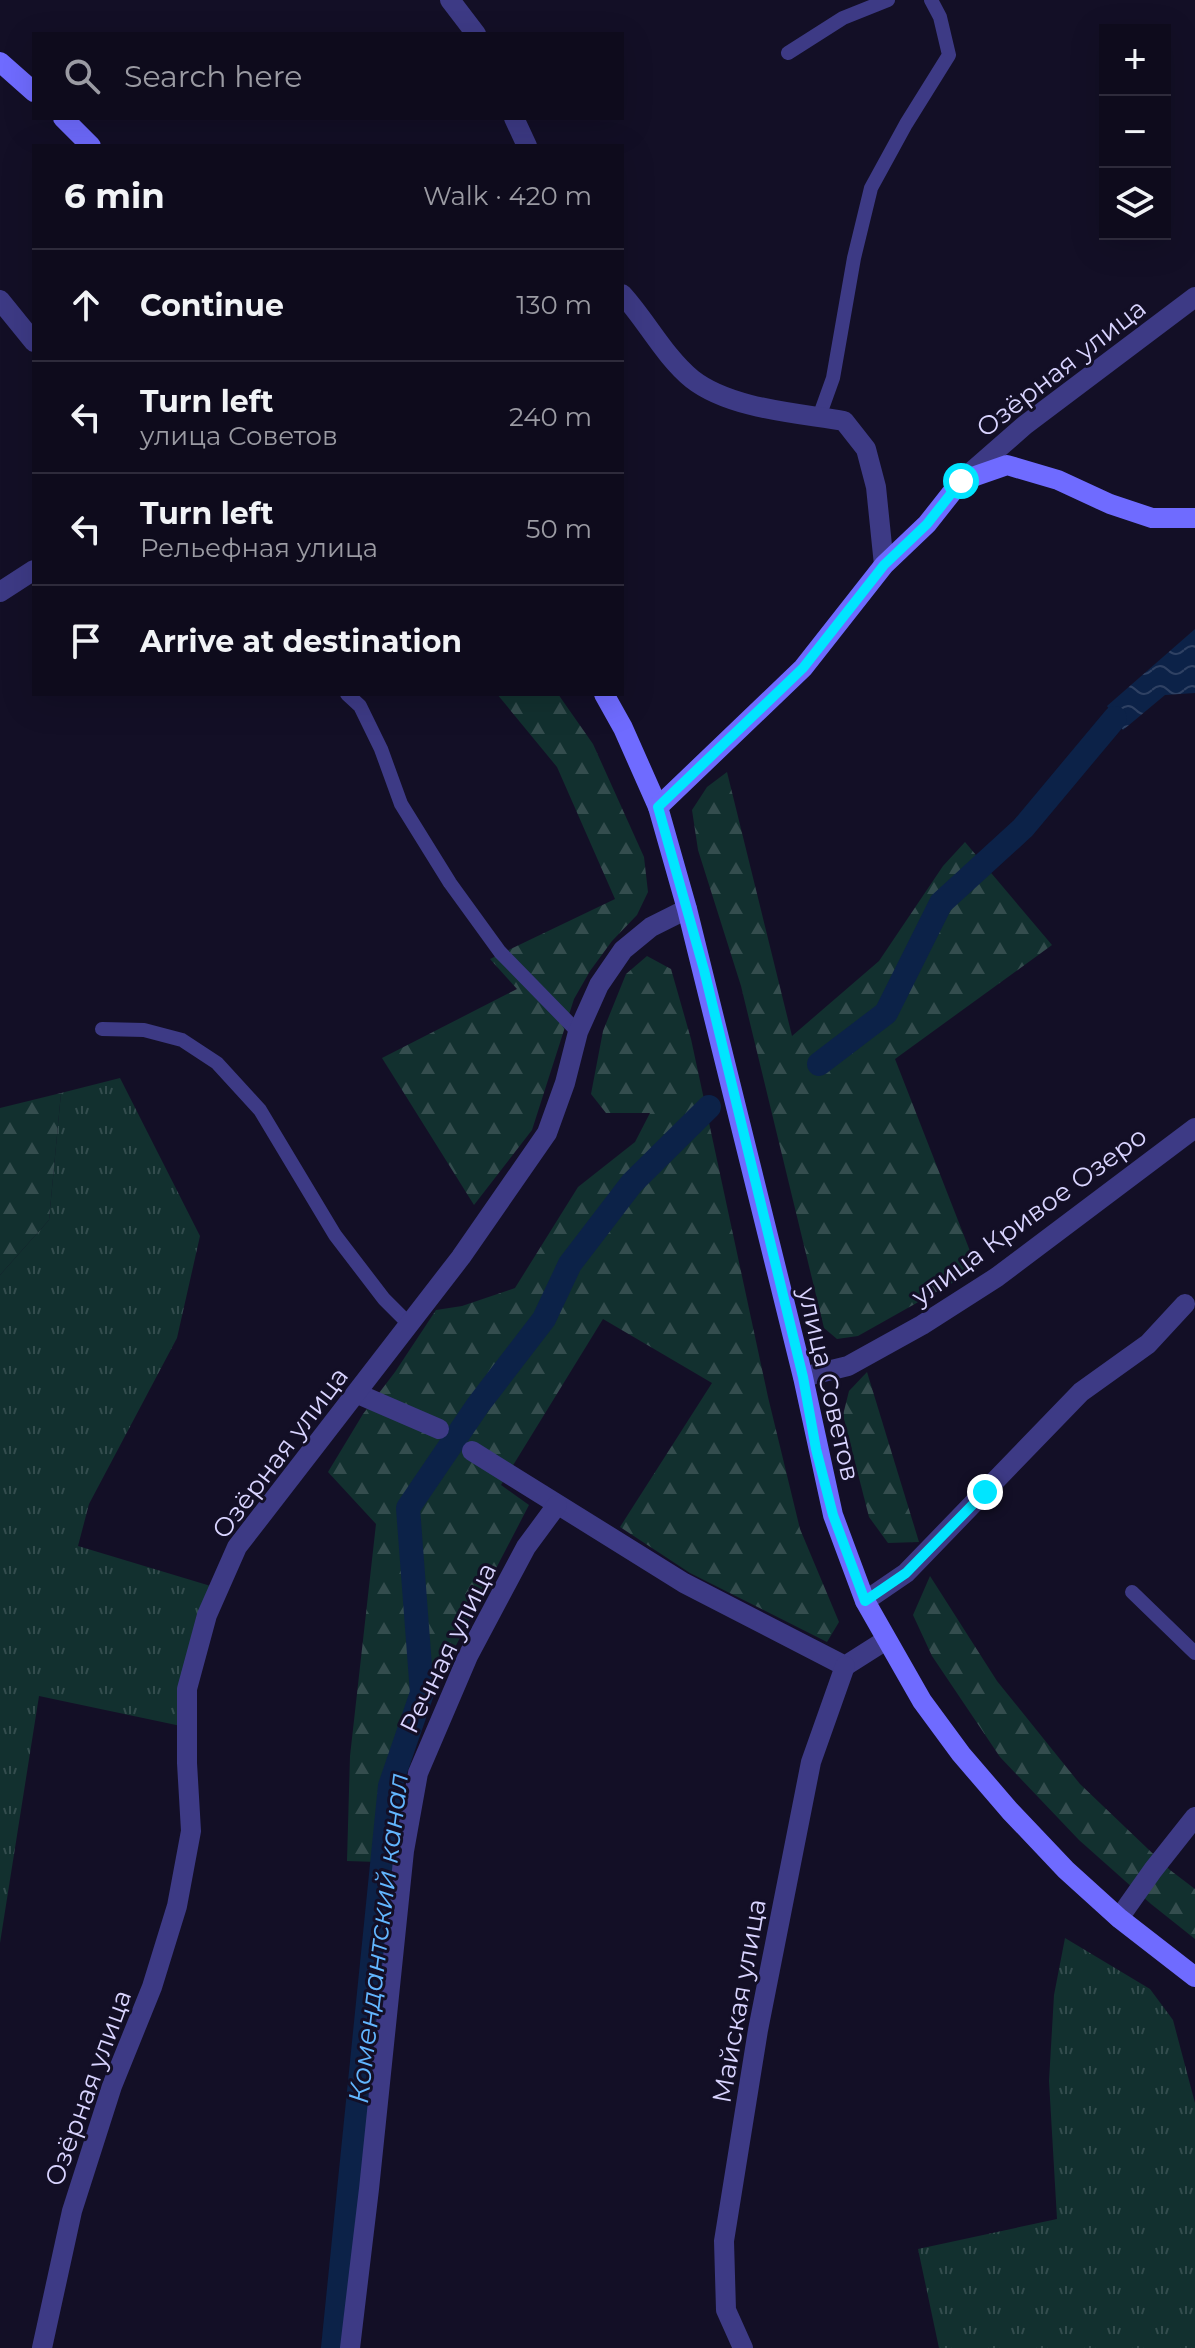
<!DOCTYPE html>
<html lang="en">
<head>
<meta charset="utf-8">
<style>
	:root { --surface:#0e0b1c; --page:#171425; --text:#f1f3f6; --muted:#9b9ba3; --line:#2e2b3b }
	body { margin:0; font-family:Montserrat,sans-serif; background:var(--page); color:var(--text) }
	.controls { position:absolute; right:24px; top:24px; display:grid; overflow:hidden; border-radius:0px; box-shadow:0 8px 32px #0002 }
	.controls button { width:72px; height:72px; display:grid; place-items:center; padding:0; border:0; border-bottom:2px solid var(--line); background:var(--surface); color:var(--text); font:40px sans-serif }
	.stop { position:absolute; width:24px; height:24px; margin:-18px; border:6px solid #00e5ff; border-radius:50%; background:#fff }
	.stop.end { background:#00e5ff; border-color:#fff; box-shadow:0 2px 8px #0008 }
	.list { margin:0; padding:0; list-style:none }
	h2 { display:flex; justify-content:space-between; align-items:center; height:104px; margin:0; padding:0 32px; font-size:34px }
	h2 small { font-size:26px; font-weight:400; color:var(--muted) }
	.list li { display:grid; grid-template-columns:52px 1fr auto; gap:24px; align-items:center; box-sizing:border-box; height:112px; padding:0 32px; border-top:2px solid var(--line) }
	.list b { display:block; font-size:30px; white-space:nowrap }
	.list p { margin:0; font-size:26px; white-space:nowrap; color:var(--muted) }
	.list em { font-size:26px; font-style:normal; color:var(--muted) }
	.icon { flex:none; width:44px; height:44px; fill:none; stroke:currentColor; stroke-width:2; stroke-linecap:round; stroke-linejoin:round }
	.map { position:relative; flex:none; width:1195px; height:2348px; overflow:hidden }
	.search { position:absolute; background:var(--surface); box-shadow:0 8px 32px #0002; left:32px; top:32px; width:592px; height:88px; display:flex; align-items:center; gap:20px; box-sizing:border-box; padding:0 28px; border-radius:0px; color:var(--muted); font-size:30px }
	.panel { position:absolute; background:var(--surface); box-shadow:0 8px 32px #0002; left:32px; top:144px; width:592px; height:552px; border-radius:0px }
	.map>svg:first-child { display:block }
	.grass { fill:url(#grass-tufts) }
	.forest { fill:url(#forest-firs) }
	.water { fill:url(#water-waves) }
	.lines { fill:none; stroke-linecap:round; stroke-linejoin:round }
	.canal { stroke:#0c2248; stroke-width:24 }
	.lane { stroke:#3d3a85; stroke-width:14 }
	.street { stroke:#3d3a85; stroke-width:20 }
	.secondary { stroke:#6f6bff; stroke-width:20 }
	.route { stroke:#00e5ff; stroke-width:10 }
	.labels { text-anchor:middle; stroke-width:6; stroke-linejoin:round; paint-order:stroke }
	.street-label { font-size:26px; fill:#d9d4ff; stroke:#130f26 }
	.water-label { font-size:28px; font-style:italic; fill:#62b6ff; stroke:#130f26 }
</style>
</head>
<body>
<div class="map">
<svg width="1195" height="2348" viewBox="0 0 1195 2348">
	<defs>
		<pattern id="grass-tufts" width="24" height="20" patternUnits="userSpaceOnUse" patternTransform="scale(2)"><rect width="24" height="20" fill="#12302f"/><path d="M3 7l-1-3M5 7V3M7 7l1-3M15 17l-1-3M17 17v-4M19 17l1-3" fill="none" stroke="#344d4e"/></pattern>
		<pattern id="forest-firs" width="22" height="20" patternUnits="userSpaceOnUse" patternTransform="scale(2)"><rect width="22" height="20" fill="#12302f"/><path d="M5 1l3.5 6h-7zM16 11l3.5 6h-7z" fill="#344d4e"/></pattern>
		<pattern id="water-waves" width="16" height="10" patternUnits="userSpaceOnUse" patternTransform="scale(2)"><rect width="16" height="10" fill="#0c2248"/><path d="M0 5q4-4 8 0t8 0" fill="none" stroke="#2f4163"/></pattern>
	</defs>
	<rect width="100%" height="100%" fill="#130f26"/>
	<g class="grass">
		<path d="M 120,1078 L 200,1236 L 177,1338 L 89,1504 L 78,1546 L 214,1587 L 181,1726 L 39,1696 L 0,1943 L 0,1275 L 49,1220 L 61,1093 Z"/>
		<path d="M 1065,1938 L 1150,1989 L 1173,2020 L 1195,2103 L 1195,2348 L 939,2348 L 918,2249 L 1057,2219 L 1049,2081 L 1054,1995 Z"/>
	</g>
	<g class="forest">
		<path d="M 497,694 L 558,694 L 593,744 L 644,857 L 648,892 L 637,915 L 612,941 L 590,971 L 574,999 L 532,1130 L 474,1205 L 382,1058 L 517,989 L 490,959 L 615,899 L 557,767 Z"/>
		<path d="M 727,772 L 792,1036 L 879,961 L 943,866 L 965,842 L 1052,945 L 895,1059 L 977,1269 L 858,1336 L 837,1339 L 824,1328 L 741,986 L 698,850 L 692,810 L 707,787 Z"/>
		<path d="M 647,956 L 671,969 L 691,1039 L 768,1397 L 800,1529 L 839,1622 L 827,1642 L 690,1573 L 620,1527 L 712,1383 L 603,1319 L 501,1485 L 529,1505 L 384,1784 L 378,1862 L 347,1861 L 350,1756 L 376,1524 L 328,1472 L 363,1414 L 395,1372 L 436,1310 L 462,1306 L 515,1288 L 578,1187 L 635,1142 L 650,1113 L 606,1113 L 591,1094 L 603,1031 L 626,974 Z"/>
		<path d="M 61,1093 L 49,1220 L 0,1275 L 0,1108 Z"/>
		<path d="M 867,1372 L 919,1542 L 888,1543 L 869,1517 L 843,1415 L 849,1391 Z"/>
		<path d="M 930,1576 L 997,1681 L 1080,1784 L 1170,1870 L 1195,1889 L 1195,1939 L 1151,1904 L 1079,1840 L 1000,1757 L 932,1656 L 913,1615 Z"/>
	</g>
	<path class="water" d="M 1195,629 L 1195,693 L 1165,695 L 1123,730 L 1107,706 Z"/>
	<g class="lines">
		<g class="canal">
			<path d="M 819,1064 L 886,1013 L 941,903 L 1023,828 L 1115,718"/>
			<path d="M 333,2348 L 390,1786 L 422,1693 L 408,1508 L 478,1405 L 544,1319 L 570,1264 L 632,1183 L 709,1107"/>
		</g>
		<g class="lane">
			<path d="M 788,53 L 843,18 L 888,0"/>
			<path d="M 819,417 L 833,378 L 854,258 L 871,188 L 906,124 L 949,55 L 940,17 L 931,0"/>
			<path d="M 347,694 L 360,706 L 381,749 L 401,804 L 450,883 L 500,952 L 578,1032"/>
			<path d="M 102,1029 L 144,1030 L 182,1040 L 217,1063 L 260,1110 L 335,1235 L 384,1299 L 409,1324"/>
			<path d="M 1132,1592 L 1195,1653"/>
		</g>
		<g class="street">
			<path d="M 450,0 L 476,34"/>
			<path d="M 514,118 L 527,146"/>
			<path d="M 622,294 C 646,320 664,356 692,379 C 730,409 798,413 844,421 L 866,449 L 876,487 L 884,565"/>
			<path d="M 0,300 L 34,342"/>
			<path d="M 962,480 L 1025,425 L 1195,297"/>
			<path d="M 0,592 L 34,570"/>
			<path d="M 803,1377 L 848,1366 L 922,1325 L 997,1277 L 1195,1128"/>
			<path d="M 358,1394 L 439,1429"/>
			<path d="M 472,1451 L 684,1583 L 845,1666 L 886,1640"/>
			<path d="M 865,1601 L 906,1573 L 1081,1392 L 1148,1344 L 1185,1304"/>
			<path d="M 1119,1918 L 1153,1870 L 1195,1817"/>
			<path d="M 42,2348 L 72,2211 L 112,2086 L 152,1987 L 177,1906 L 191,1831 L 187,1763 L 187,1689 L 207,1615 L 237,1547 L 461,1257 L 547,1133 L 565,1083 L 578,1032 L 599,985 L 623,950 L 651,927 L 687,909"/>
			<path d="M 350,2348 L 369,2189 L 404,1851 L 418,1773 L 468,1656 L 526,1547 L 557,1505"/>
			<path d="M 743,2348 L 726,2310 L 724,2241 L 758,2030 L 811,1762 L 845,1666"/>
		</g>
		<g class="secondary">
			<path d="M 0,62 L 34,92"/>
			<path d="M 63,118 L 91,146"/>
			<path d="M 604,694 L 623,728 L 658,807 L 687,909 L 803,1377 L 833,1515 L 865,1601 L 922,1701 L 961,1754 L 1010,1811 L 1066,1870 L 1119,1918 L 1195,1977"/>
			<path d="M 658,807 L 803,668 L 884,565 L 927,524 L 961,481 L 1007,465 L 1058,480 L 1110,504 L 1152,518 L 1195,518"/>
		</g>
	</g>
	<g class="lines">
		<path class="route" d="M 961,481 L 927,524 L 884,565 L 803,668 L 658,807 L 704,970 L 803,1377 L 816,1449 L 833,1515 L 865,1601 L 906,1573 L 985,1492"/>
	</g>
	<g class="labels">
		<g class="street-label">
			<text transform="translate(1061 368) rotate(-38)" y="9">Озёрная улица</text>
			<text transform="translate(1029 1216) rotate(-36)" y="9">улица Кривое Озеро</text>
			<text transform="translate(829 1384) rotate(77)" y="9">улица Советов</text>
			<text transform="translate(280 1453) rotate(-53)" y="9">Озёрная улица</text>
			<text transform="translate(448 1648) rotate(-64)" y="9">Речная улица</text>
			<text transform="translate(739 2001) rotate(-80)" y="9">Майская улица</text>
			<text transform="translate(88 2088) rotate(-70)" y="9">Озёрная улица</text>
		</g>
		<g class="water-label">
			<text transform="translate(378 1938) rotate(-83)" y="10">Комендантский канал</text>
		</g>
	</g>
</svg>
<div class="controls">
<button>+</button>
<button>−</button>
<button><svg class="icon" aria-label="layers" viewBox="0 0 24 24"><path d="M12 4l9 5-9 5-9-5zM3 14l9 5 9-5"/></svg></button>
</div>
<div class="stop" style="left:961px;top:481px"></div>
<div class="stop end" style="left:985px;top:1492px"></div>
<div class="search"><svg class="icon" aria-label="search" viewBox="0 0 24 24"><circle cx="10" cy="10" r="6"/><path d="M15 15l6 6"/></svg>Search here</div>
<section class="panel">
<h2>6 min<small>Walk · 420 m</small></h2>
<ul class="list">
<li><svg class="icon" aria-label="ahead" viewBox="0 0 24 24"><path d="M12 20V5M6 11l6-6 6 6"/></svg><div><b>Continue</b></div><em>130 m</em></li>
<li><svg class="icon" aria-label="left" viewBox="0 0 24 24"><path d="M17 20v-9H6M10 6l-5 5 5 5"/></svg><div><b>Turn left</b><p>улица Советов</p></div><em>240 m</em></li>
<li><svg class="icon" aria-label="left" viewBox="0 0 24 24"><path d="M17 20v-9H6M10 6l-5 5 5 5"/></svg><div><b>Turn left</b><p>Рельефная улица</p></div><em>50 m</em></li>
<li><svg class="icon" aria-label="arrive" viewBox="0 0 24 24"><path d="M6 21V4h12l-3 4 3 4H6"/></svg><div><b>Arrive at destination</b></div></li>
</ul>
</section>
</div>
</body>
</html>
